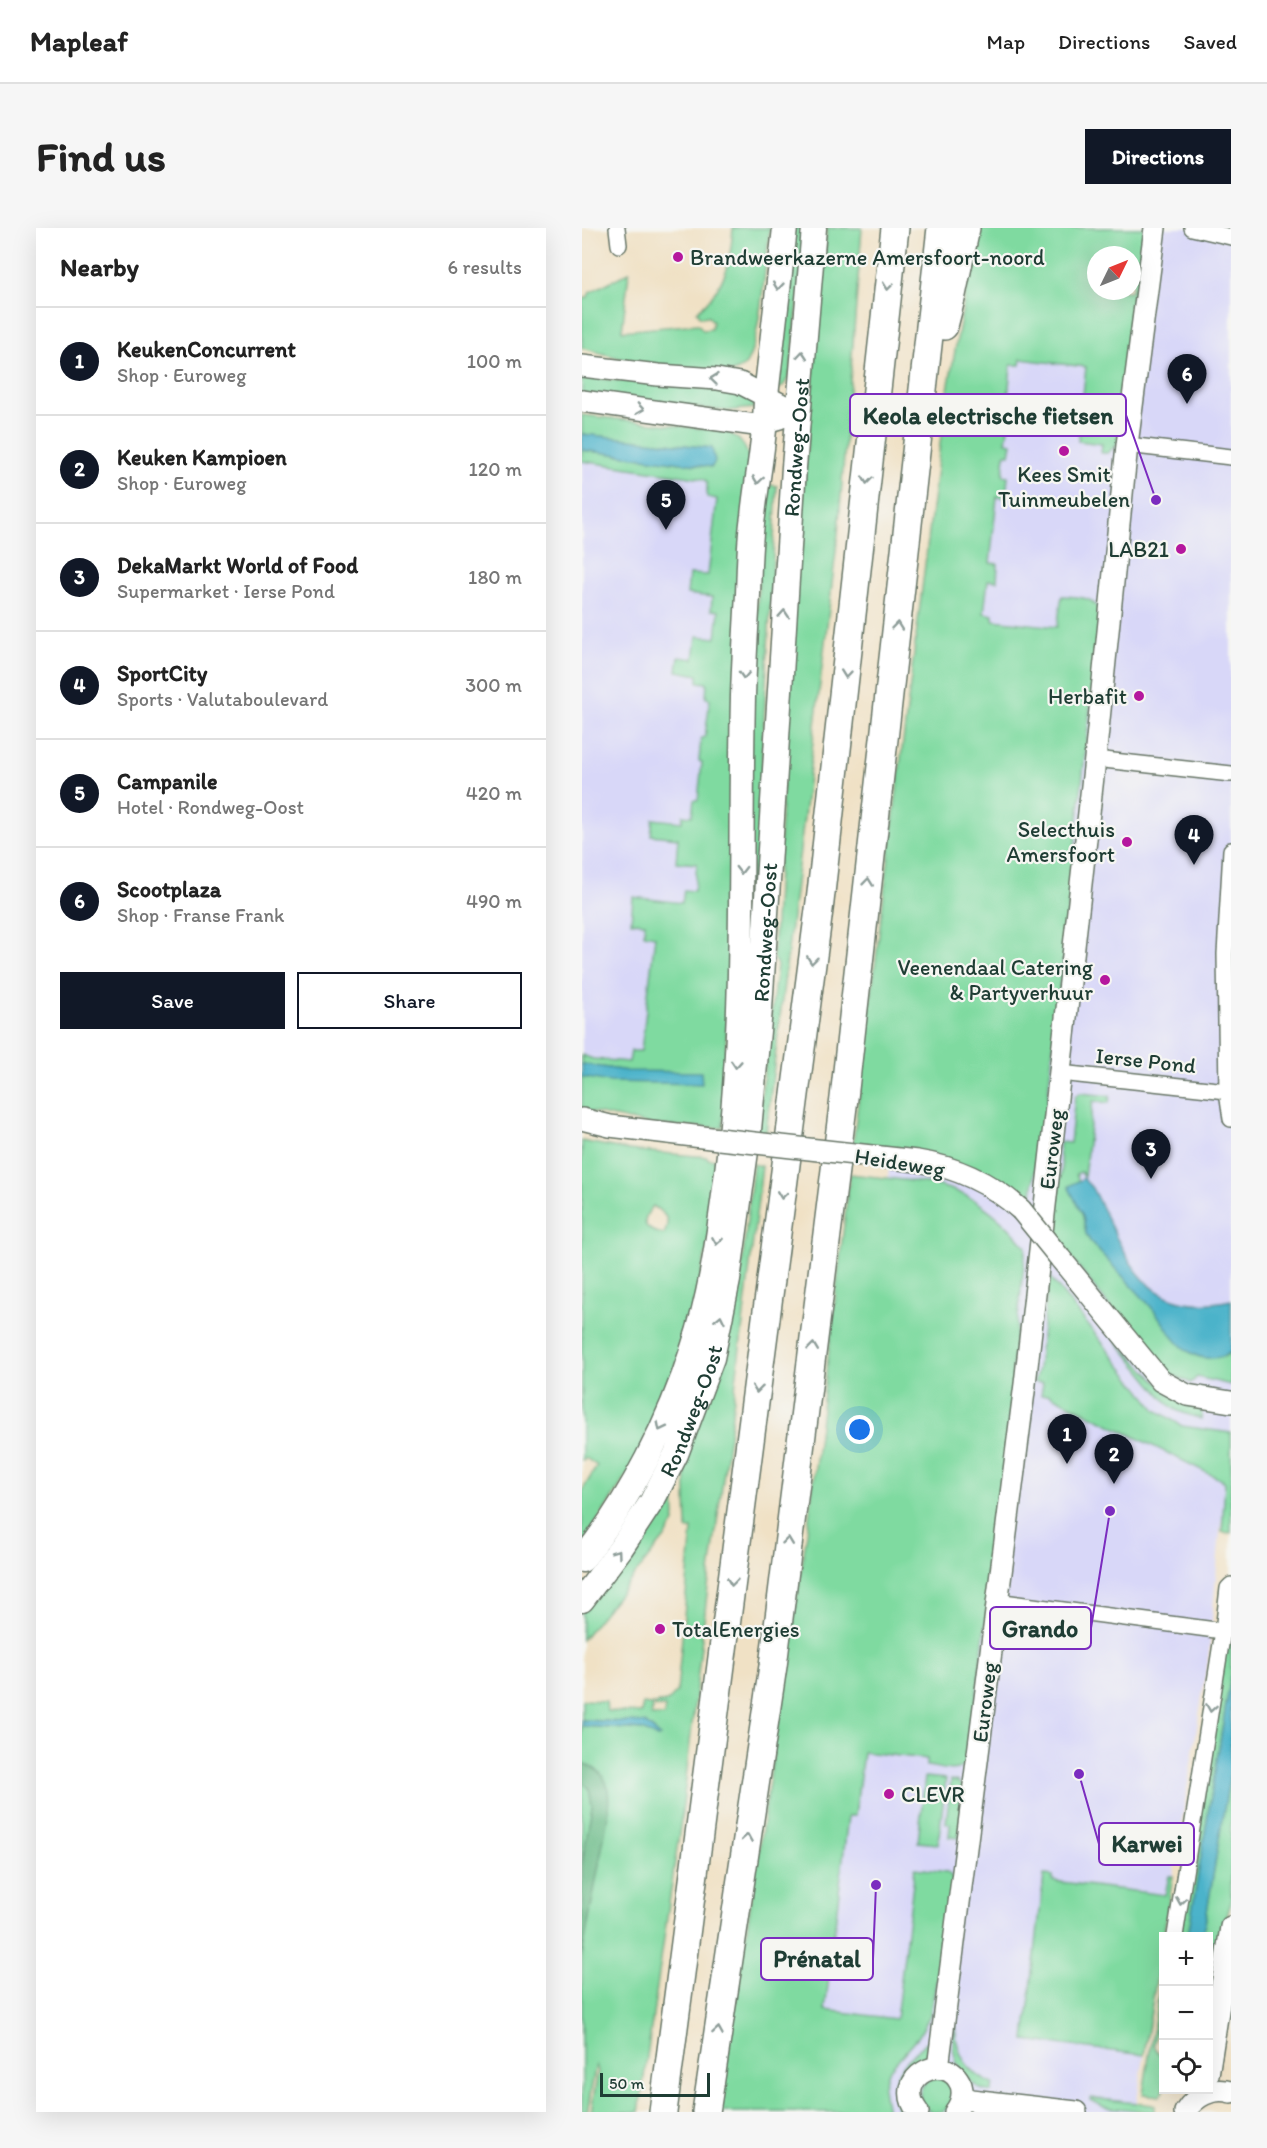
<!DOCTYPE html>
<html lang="en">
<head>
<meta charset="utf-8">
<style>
	:root { --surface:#fff; --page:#f6f6f6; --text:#222; --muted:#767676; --line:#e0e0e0; --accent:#111827 }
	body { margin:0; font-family:Itim,sans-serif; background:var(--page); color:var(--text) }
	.controls { position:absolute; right:18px; bottom:18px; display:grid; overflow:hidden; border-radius:0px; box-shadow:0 6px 24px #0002 }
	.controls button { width:54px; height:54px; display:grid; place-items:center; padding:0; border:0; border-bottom:2px solid var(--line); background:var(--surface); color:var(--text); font:30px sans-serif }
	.compass { position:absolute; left:505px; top:18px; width:54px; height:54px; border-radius:50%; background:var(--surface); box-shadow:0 6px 24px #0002; rotate:47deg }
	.scale { position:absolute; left:18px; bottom:15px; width:110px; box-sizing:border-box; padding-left:6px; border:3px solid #1f3d34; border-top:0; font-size:16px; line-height:21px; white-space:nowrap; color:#1f3d34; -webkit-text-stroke:4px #f6f6f2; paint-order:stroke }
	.you { position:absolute; left:278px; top:1202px; width:21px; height:21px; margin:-15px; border:4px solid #fff; border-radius:50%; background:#1a73e8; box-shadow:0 0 0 9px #1a73e833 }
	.badge { display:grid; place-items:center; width:39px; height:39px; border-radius:50%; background:var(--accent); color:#fff; font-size:20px; font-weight:700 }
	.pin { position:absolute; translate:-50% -50px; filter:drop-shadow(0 2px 3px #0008) }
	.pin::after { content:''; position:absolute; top:32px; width:21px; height:18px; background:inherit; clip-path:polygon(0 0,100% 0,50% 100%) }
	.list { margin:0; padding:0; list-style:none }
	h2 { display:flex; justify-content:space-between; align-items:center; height:78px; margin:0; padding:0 24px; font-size:26px }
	h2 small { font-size:20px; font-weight:400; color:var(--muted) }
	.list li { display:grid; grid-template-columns:39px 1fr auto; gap:18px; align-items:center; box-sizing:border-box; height:108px; padding:0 24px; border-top:2px solid var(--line) }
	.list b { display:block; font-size:22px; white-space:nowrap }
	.list p { margin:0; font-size:20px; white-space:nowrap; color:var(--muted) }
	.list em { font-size:20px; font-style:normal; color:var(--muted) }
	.actions { display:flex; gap:12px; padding:18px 24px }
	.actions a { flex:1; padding:14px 0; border:2px solid var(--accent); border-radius:0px; text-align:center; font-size:21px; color:var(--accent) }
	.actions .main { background:var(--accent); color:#fff }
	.icon { flex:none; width:33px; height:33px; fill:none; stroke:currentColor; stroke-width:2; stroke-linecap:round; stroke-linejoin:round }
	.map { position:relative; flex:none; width:649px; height:1884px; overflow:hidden; border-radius:0px }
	header { display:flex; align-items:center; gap:36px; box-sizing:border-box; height:84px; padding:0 30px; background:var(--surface); border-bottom:2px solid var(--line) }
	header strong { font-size:28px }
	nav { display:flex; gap:33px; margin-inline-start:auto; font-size:21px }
	.intro { display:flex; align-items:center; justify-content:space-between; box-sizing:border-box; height:144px; padding:0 36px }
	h1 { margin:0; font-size:42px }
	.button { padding:15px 27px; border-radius:0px; background:var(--accent); color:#fff; font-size:21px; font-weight:700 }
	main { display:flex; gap:36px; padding:0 36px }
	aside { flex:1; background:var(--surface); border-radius:0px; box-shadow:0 6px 24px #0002 }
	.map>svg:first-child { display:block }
	.built { fill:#d8d7f8; fill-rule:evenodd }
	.green { fill:#7fdaa0; stroke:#4f8c6a; stroke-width:1.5; fill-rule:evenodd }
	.forest { fill:#67ba86; stroke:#437c5d; stroke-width:1.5 }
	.water { fill:#4cb3ca; stroke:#36787f; stroke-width:1.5 }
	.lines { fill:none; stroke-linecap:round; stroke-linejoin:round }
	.street-casing { stroke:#687667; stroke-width:18 }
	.secondary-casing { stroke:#687667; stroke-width:24 }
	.primary-casing { stroke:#687667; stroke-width:27 }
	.highway-casing { stroke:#687667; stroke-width:30 }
	.street { stroke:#fff; stroke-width:15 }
	.secondary { stroke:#fff; stroke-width:21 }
	.primary { stroke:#fff; stroke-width:24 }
	.highway { stroke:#fff; stroke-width:27 }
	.secondary-bridge-casing { stroke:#687667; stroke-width:24; stroke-linecap:butt }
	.secondary-bridge { stroke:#fff; stroke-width:21 }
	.oneway { stroke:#8f9e9a }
	.poi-dot { fill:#b5179e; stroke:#f6f6f2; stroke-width:2 }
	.labels { text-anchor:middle; stroke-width:4.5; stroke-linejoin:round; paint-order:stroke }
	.poi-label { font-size:22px; fill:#1f3d34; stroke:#f6f6f2; text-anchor:end }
	.street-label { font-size:22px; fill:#1f3d34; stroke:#f6f6f2 }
	.leader { fill:none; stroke:#7b2cbf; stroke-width:2 }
	.callout-dot { fill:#7b2cbf; stroke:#f6f6f2; stroke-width:2 }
	.callout { fill:#f6f6f2; stroke:#7b2cbf; stroke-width:2 }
	.callout-label { font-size:24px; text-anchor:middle; font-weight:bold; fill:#1f3d34 }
</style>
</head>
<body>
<header>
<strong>Mapleaf</strong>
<nav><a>Map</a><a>Directions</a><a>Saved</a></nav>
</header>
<div class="intro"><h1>Find us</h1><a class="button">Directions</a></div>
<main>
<aside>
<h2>Nearby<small>6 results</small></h2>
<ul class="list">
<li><span class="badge">1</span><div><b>KeukenConcurrent</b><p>Shop · Euroweg</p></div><em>100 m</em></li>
<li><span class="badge">2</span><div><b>Keuken Kampioen</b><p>Shop · Euroweg</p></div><em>120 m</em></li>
<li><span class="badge">3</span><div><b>DekaMarkt World of Food</b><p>Supermarket · Ierse Pond</p></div><em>180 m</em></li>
<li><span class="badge">4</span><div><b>SportCity</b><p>Sports · Valutaboulevard</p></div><em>300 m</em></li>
<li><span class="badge">5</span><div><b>Campanile</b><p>Hotel · Rondweg-Oost</p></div><em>420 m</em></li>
<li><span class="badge">6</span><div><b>Scootplaza</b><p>Shop · Franse Frank</p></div><em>490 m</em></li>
</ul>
<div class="actions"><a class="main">Save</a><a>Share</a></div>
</aside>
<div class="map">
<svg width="649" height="1884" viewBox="0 0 649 1884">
	<rect width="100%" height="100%" fill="#f6f6f2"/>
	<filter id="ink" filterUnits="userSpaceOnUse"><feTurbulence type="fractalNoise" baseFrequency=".0167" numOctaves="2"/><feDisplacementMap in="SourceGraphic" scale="12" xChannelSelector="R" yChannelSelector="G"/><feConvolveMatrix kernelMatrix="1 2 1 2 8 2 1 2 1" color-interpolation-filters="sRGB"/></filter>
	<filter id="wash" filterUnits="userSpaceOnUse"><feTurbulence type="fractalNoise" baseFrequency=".008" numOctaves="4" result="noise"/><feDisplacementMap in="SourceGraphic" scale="24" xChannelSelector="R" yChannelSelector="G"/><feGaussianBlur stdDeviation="1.35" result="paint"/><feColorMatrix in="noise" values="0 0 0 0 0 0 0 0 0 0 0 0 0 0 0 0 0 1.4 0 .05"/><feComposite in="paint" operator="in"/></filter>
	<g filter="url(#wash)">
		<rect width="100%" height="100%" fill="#f0e1c5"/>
		<g class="built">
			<path d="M 429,0 L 649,0 L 649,1231 L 638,1304 L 627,1424 L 553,1884 L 185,1884 ZM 514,27 L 550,27 L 550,63 L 514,63 Z"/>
			<path d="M 0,222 L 163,240 L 141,857 L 0,847 Z"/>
		</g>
		<g class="green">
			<path d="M 151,0 L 188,0 C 184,26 178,120 163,137 C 159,142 153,143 147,145 L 48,133 L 0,120 L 0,72 L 6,69 L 8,64 L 47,44 L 40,103 L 116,96 L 121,102 L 129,101 L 131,94 L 126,88 L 119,89 L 115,84 C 144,58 148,37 151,0 Z"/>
			<path d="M 211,0 L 224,0 L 209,141 C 207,148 204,158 196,161 Z"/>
			<path d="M 245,0 L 280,0 L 256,306 L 184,905 L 175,903 L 195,737 L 191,730 L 213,347 Z"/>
			<path d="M 395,0 L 568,0 L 535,217 L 525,225 L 519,225 L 520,216 L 496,213 L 504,139 L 439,131 L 438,137 L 429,137 L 426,170 L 434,171 L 432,193 L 427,193 L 424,214 L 430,215 L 428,226 L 423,226 L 421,247 L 426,248 L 424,270 L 415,269 L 408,335 L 416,336 L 415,353 L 406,352 L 402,385 L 411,387 L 411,392 L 475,399 L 480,368 C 498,369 517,368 518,390 L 460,920 L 454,931 L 449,976 L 350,926 L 271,915 L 362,184 ZM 514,27 L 550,27 L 550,63 L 514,63 Z"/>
			<path d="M 0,149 L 150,163 L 172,174 L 172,180 L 144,183 L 0,166 Z"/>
			<path d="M 0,187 L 143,203 C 158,209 165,219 168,234 L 151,617 L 141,900 L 70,897 L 0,882 L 0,849 L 8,850 L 45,843 L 0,836 L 0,827 L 11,831 L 47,834 L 49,823 L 59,823 L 73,708 L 62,706 L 63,695 L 49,694 L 51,669 L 100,675 L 102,662 L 112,663 L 115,636 L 94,634 L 96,610 L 69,607 L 71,591 L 100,594 L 101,587 L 110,588 L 112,572 L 116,572 L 120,534 L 117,533 L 119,510 L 123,509 L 128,471 L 124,470 L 125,455 L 116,454 L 116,447 L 95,443 L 97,429 L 112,431 L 115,408 L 134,410 L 137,383 L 129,382 L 130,369 L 105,366 L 107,346 L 126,347 L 135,271 L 125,269 L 125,254 L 122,251 L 0,233 L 0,222 L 129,239 L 130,220 L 0,206 Z"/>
			<path d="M 182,256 L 195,258 L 180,527 L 181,559 L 163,825 L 167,524 Z"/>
			<path d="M 498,865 L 528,868 L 527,875 L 511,873 L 502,949 L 499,944 L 494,946 L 497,953 L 487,958 L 501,988 L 504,1006 L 508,1013 L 569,1078 L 593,1110 L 642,1129 L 649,1124 L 649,1157 L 615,1149 L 609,1155 L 577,1141 L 472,1008 L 480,938 L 477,925 L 478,914 L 488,915 L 493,868 Z"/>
			<path d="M 0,913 L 46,922 L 125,929 L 126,931 L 134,932 L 127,1011 L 105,1112 L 51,1238 L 0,1317 L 0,1263 L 15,1238 L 4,1230 L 0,1232 ZM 71,978 C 84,986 89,992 82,1006 C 62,1003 57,994 71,978 Z"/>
			<path d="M 171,936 L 180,938 L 149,1194 L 125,1366 L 100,1585 L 57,1884 L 9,1884 L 16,1843 L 14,1836 L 5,1884 L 0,1884 L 0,1498 L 61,1502 L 67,1505 L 74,1504 L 63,1495 L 0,1492 L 0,1472 L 24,1473 L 25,1483 L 59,1485 L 61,1476 L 68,1477 L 71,1476 L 69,1488 L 82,1488 L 83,1479 L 73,1479 L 73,1476 L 85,1474 L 95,1464 L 110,1301 L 105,1301 L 103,1229 L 159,1047 Z"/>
			<path d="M 268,946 C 349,956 388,950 444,1019 L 430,1142 L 432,1155 L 387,1532 C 378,1548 360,1540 345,1538 L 345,1531 L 281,1524 L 273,1588 L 266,1588 L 243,1782 L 314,1791 L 333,1640 L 365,1644 L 371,1650 L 363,1728 L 354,1755 L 348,1787 L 337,1808 L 306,1843 L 301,1860 L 305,1884 L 137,1884 L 226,1298 Z"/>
			<path d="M 467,1048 L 574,1182 L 600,1198 L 649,1205 L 649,1305 L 640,1304 L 643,1255 L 642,1253 L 466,1166 L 459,1167 L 461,1155 L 452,1154 L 456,1140 Z"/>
			<path d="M 530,1108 L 587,1166 L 620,1183 L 619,1191 L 596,1183 L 586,1176 Z"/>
			<path d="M 91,1248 L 93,1288 L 92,1294 L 85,1307 L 0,1412 L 0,1383 Z"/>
			<path d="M 649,1375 L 649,1447 L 606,1708 L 597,1708 Z"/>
			<path d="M 649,1539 L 649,1674 L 635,1724 L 628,1723 L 627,1730 L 626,1708 L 621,1708 Z"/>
			<path d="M 343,1549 L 364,1551 L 356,1616 L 336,1614 Z"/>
			<path d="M 369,1552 L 376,1554 L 382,1560 L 377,1610 L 367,1609 L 368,1596 L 364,1595 Z"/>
			<path d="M 462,1647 L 471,1648 L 471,1653 L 583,1667 L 587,1648 L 591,1648 L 562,1827 L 443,1812 Z"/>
			<path d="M 578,1758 L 581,1758 L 572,1817 L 581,1833 L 582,1862 L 578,1868 L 561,1866 Z"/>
			<path d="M 372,1797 C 374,1801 374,1808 375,1814 C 379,1834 392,1848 411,1856 L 409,1864 C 392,1862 375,1843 372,1825 C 370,1816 372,1806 372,1797 Z"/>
			<path d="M 351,1806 L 349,1826 L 321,1860 L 318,1884 L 316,1884 C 301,1843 328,1833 351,1806 Z"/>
			<circle cx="355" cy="1867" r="17"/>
			<path d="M 509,1870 L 571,1877 L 573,1878 L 572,1884 L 522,1879 L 509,1872 Z"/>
		</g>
		<path class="forest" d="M 0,1535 C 29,1544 28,1563 26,1588 L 0,1728 L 0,1637 L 10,1577 L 7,1560 L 0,1554 Z"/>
		<g class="water">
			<path d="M 0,206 L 130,220 L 133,233 L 130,239 L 0,222 Z"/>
			<path d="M 0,836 L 45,843 L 119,844 L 120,856 L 27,854 L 0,849 Z"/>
			<path d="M 502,950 C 504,956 507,955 510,960 C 544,1024 558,1092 649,1072 L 649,1124 C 638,1132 620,1132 609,1125 C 591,1115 582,1093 569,1079 C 549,1056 528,1036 508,1013 L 504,1006 L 501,988 L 487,960 L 487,958 Z"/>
			<path d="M 649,1447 L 649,1539 L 621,1708 L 606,1708 Z"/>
			<path d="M 0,1492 L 63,1495 L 78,1508 L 75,1510 L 61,1502 L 0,1498 Z"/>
		</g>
	</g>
	<g filter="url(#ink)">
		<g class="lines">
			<defs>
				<g id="street">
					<path d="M 35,0 L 37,17"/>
					<path d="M 610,0 L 649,9"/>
					<path d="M 545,217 L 649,229"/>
					<path d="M 513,531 L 649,546"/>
					<path d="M 649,622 L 643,726 L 645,863 L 649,891"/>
					<path d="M 478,845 L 645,863"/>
					<path d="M 414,1373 L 641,1403"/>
					<path d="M 593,1708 L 641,1403 L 646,1360 L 649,1357"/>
				</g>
				<g id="secondary">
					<path d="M 0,138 L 76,147 L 135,151 L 158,155 L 216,185"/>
					<path d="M 0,173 L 173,197 L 198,190"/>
					<path d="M 0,891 L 28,898 L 137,911"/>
					<path d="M 335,933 C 375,939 409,955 439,982"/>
					<path d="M 478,1030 L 579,1153 L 605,1167 L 649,1174"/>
					<path d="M 356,1840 L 443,1156 L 513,531 L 545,217 L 573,0"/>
					<path d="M 626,1847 L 649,1699"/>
					<path d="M 380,1871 L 494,1884"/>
					<path d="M 336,1884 C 309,1849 364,1821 379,1857 C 382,1867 379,1876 373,1884"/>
					<path d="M 603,1884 C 613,1868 630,1859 649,1864"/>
				</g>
				<g id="primary">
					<path d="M 0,1332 C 48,1272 88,1193 111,1120 C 128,1070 135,1018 142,967 C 165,801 157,634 161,468 C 162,434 164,400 166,366 C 167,340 167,314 171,288 C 175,248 184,209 184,168 L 203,0"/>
					<path id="s1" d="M 0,1372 L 39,1320 L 70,1273 L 94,1226 L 130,1130 L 146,1052 L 167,902 L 178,781 L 212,239 L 232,0"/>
				</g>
				<g id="highway">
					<path d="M 362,98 L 370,67 L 384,0"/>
					<path d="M 81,1884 L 238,674 L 313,0"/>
					<path d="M 124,1884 L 191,1438 L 262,870 L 359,0"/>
				</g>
			</defs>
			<use href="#street" class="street-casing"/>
			<use href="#secondary" class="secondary-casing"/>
			<use href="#primary" class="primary-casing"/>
			<use href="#highway" class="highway-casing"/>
			<use href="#street" class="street"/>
			<use href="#secondary" class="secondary"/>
			<use href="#primary" class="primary"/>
			<use href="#highway" class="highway"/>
			<defs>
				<g id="secondary-bridge">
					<path d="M 137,911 L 335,933"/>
					<path d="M 439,982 L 478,1030"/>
				</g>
			</defs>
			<use href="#secondary-bridge" class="secondary-bridge-casing"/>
			<use href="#secondary-bridge" class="secondary-bridge"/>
		</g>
		<defs><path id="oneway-chevron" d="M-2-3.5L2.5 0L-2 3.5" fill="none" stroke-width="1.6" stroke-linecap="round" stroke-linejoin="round" transform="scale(1.5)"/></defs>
		<g class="oneway">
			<use href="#oneway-chevron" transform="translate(196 58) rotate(96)"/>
			<use href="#oneway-chevron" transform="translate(306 58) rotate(96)"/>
			<use href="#oneway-chevron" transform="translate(220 127) rotate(-85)"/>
			<use href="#oneway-chevron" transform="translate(132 151) rotate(-174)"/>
			<use href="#oneway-chevron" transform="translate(58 181) rotate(8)"/>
			<use href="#oneway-chevron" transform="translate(176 252) rotate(98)"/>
			<use href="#oneway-chevron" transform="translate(285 252) rotate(96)"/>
			<use href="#oneway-chevron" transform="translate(202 386) rotate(-86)"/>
			<use href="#oneway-chevron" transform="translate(315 398) rotate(-84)"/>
			<use href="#oneway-chevron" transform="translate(264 446) rotate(96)"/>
			<use href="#oneway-chevron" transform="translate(162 447) rotate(93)"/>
			<use href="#oneway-chevron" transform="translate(159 642) rotate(90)"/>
			<use href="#oneway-chevron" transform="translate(286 654) rotate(-84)"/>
			<use href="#oneway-chevron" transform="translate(230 732) rotate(97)"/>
			<use href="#oneway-chevron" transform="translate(154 836) rotate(94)"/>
			<use href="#oneway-chevron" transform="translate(200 967) rotate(97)"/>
			<use href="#oneway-chevron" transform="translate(135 1013) rotate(99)"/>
			<use href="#oneway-chevron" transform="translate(138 1091) rotate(-78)"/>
			<use href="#oneway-chevron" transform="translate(231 1119) rotate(-83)"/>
			<use href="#oneway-chevron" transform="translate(175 1161) rotate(97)"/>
			<use href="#oneway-chevron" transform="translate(79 1199) rotate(117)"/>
			<use href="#oneway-chevron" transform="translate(206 1313) rotate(-83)"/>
			<use href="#oneway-chevron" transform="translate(35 1325) rotate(-54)"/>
			<use href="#oneway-chevron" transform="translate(150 1354) rotate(97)"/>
			<use href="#oneway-chevron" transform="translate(629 1480) rotate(99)"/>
			<use href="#oneway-chevron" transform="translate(165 1610) rotate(-81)"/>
			<use href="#oneway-chevron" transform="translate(599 1673) rotate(99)"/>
			<use href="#oneway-chevron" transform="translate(136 1803) rotate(-81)"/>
		</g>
	</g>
	<g class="poi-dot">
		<circle cx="96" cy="29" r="6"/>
		<circle cx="482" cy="223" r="6"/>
		<circle cx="599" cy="321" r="6"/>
		<circle cx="557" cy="468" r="6"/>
		<circle cx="545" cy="614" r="6"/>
		<circle cx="523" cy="752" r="6"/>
		<circle cx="78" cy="1401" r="6"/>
		<circle cx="307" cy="1566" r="6"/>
	</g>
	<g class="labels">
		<g class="poi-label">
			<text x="108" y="37" text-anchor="start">Brandweerkazerne Amersfoort-noord</text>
			<text x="482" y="254" text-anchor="middle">Kees Smit<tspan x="482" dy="25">Tuinmeubelen</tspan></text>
			<text x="587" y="329">LAB21</text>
			<text x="545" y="476">Herbafit</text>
			<text x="533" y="609">Selecthuis<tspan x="533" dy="25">Amersfoort</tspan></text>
			<text x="511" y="747">Veenendaal Catering<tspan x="511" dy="25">&amp; Partyverhuur</tspan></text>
			<text x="90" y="1409" text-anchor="start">TotalEnergies</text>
			<text x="319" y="1574" text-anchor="start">CLEVR</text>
		</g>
		<g class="street-label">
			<text dy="8" stroke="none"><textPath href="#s1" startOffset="1192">Rondweg-Oost</textPath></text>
			<text dy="8" stroke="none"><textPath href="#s1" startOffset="706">Rondweg-Oost</textPath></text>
			<text transform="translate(564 832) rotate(6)" y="8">Ierse Pond</text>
			<text transform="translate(469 921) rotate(-83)" y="8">Euroweg</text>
			<text transform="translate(318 934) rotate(9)" y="8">Heideweg</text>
			<text dy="8" stroke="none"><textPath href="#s1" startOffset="220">Rondweg-Oost</textPath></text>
			<text transform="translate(402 1474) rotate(-83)" y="8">Euroweg</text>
		</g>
	</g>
	<path class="leader" d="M574 272L544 187M528 1283L509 1400M497 1546L517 1616M294 1657L291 1731"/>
	<g class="callout-dot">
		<circle cx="574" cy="272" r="6"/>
		<circle cx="528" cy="1283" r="6"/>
		<circle cx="497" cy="1546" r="6"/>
		<circle cx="294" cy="1657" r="6"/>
	</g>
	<g class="callout">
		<rect x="268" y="166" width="276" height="42" rx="6"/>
		<rect x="408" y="1379" width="101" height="42" rx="6"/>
		<rect x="517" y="1595" width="95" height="42" rx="6"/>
		<rect x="179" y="1710" width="112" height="42" rx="6"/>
	</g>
	<g class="callout-label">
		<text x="406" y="196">Keola electrische fietsen</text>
		<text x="458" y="1409">Grando</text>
		<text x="565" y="1624">Karwei</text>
		<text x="235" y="1739">Prénatal</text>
	</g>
</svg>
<div class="controls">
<button>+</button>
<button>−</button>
<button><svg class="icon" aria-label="locate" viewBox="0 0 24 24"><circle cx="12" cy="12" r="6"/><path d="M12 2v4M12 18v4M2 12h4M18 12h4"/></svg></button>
</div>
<svg class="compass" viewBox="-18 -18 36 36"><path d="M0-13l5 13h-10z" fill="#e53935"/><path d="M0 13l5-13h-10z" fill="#767676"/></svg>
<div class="scale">50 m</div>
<div class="you"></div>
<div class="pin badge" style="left:485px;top:1236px">1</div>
<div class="pin badge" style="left:532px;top:1256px">2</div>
<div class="pin badge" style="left:569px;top:951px">3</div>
<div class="pin badge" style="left:612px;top:637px">4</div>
<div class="pin badge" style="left:84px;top:302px">5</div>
<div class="pin badge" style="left:605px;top:176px">6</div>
</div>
</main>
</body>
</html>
